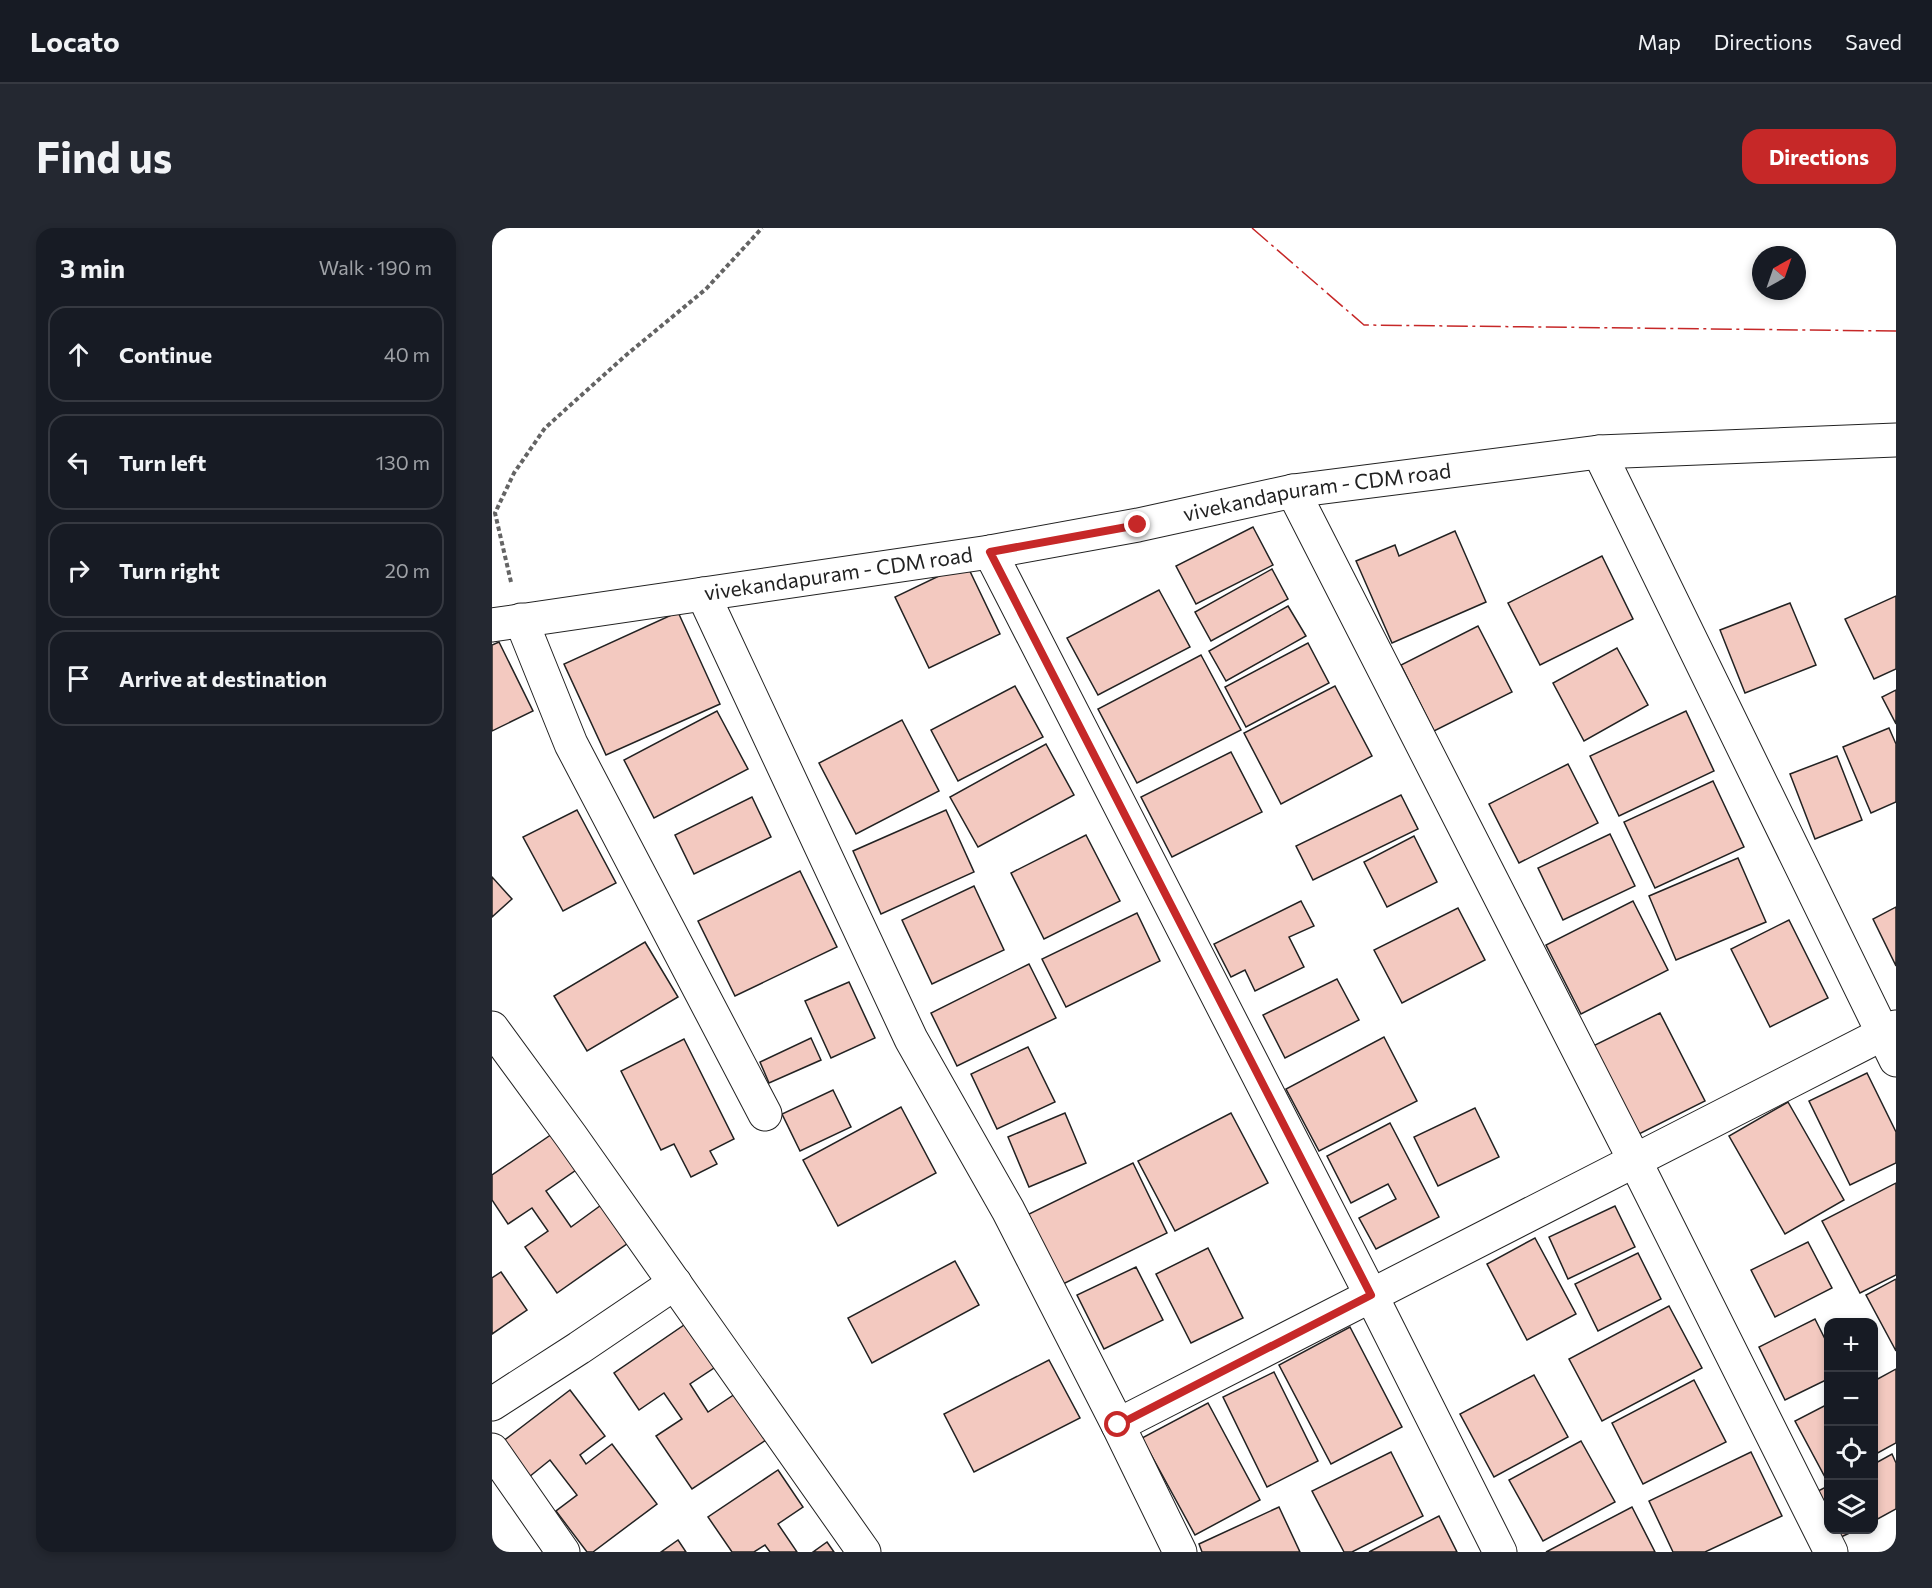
<!DOCTYPE html>
<html lang="en">
<head>
<meta charset="utf-8">
<style>
	:root { --surface:#171b24; --page:#242831; --text:#f1f3f6; --muted:#9ea1a6; --line:#363941; --accent:#c62828 }
	body { margin:0; font-family:Commissioner,sans-serif; background:var(--page); color:var(--text) }
	.controls { position:absolute; right:18px; bottom:18px; display:grid; overflow:hidden; border-radius:12px; box-shadow:0 3px 9px #0003 }
	.controls button { width:54px; height:54px; display:grid; place-items:center; padding:0; border:0; border-bottom:2px solid var(--line); background:var(--surface); color:var(--text); font:30px sans-serif }
	.compass { position:absolute; left:1260px; top:18px; width:54px; height:54px; border-radius:50%; background:var(--surface); box-shadow:0 3px 9px #0003; rotate:40deg }
	.stop { position:absolute; width:18px; height:18px; margin:-14px; border:4px solid #c62828; border-radius:50%; background:#fff }
	.stop.end { background:#c62828; border-color:#fff; box-shadow:0 2px 6px #0008 }
	.list { margin:0; padding:0; list-style:none }
	h2 { display:flex; justify-content:space-between; align-items:center; height:78px; margin:0; padding:0 24px; font-size:26px }
	h2 small { font-size:20px; font-weight:400; color:var(--muted) }
	.list li { display:grid; grid-template-columns:39px 1fr auto; gap:18px; align-items:center; box-sizing:border-box; height:96px; margin:0 12px 12px; padding:0 12px; border:2px solid var(--line); border-radius:18px }
	.list b { display:block; font-size:22px; white-space:nowrap }
	.list em { font-size:20px; font-style:normal; color:var(--muted) }
	.icon { flex:none; width:33px; height:33px; fill:none; stroke:currentColor; stroke-width:2; stroke-linecap:round; stroke-linejoin:round }
	.map { position:relative; flex:none; width:1404px; height:1324px; overflow:hidden; border-radius:18px }
	header { display:flex; align-items:center; gap:36px; box-sizing:border-box; height:84px; padding:0 30px; background:var(--surface); border-bottom:2px solid var(--line) }
	header strong { font-size:28px }
	nav { display:flex; gap:33px; margin-inline-start:auto; font-size:21px }
	.intro { display:flex; align-items:center; justify-content:space-between; box-sizing:border-box; height:144px; padding:0 36px }
	h1 { margin:0; font-size:42px }
	.button { padding:15px 27px; border-radius:18px; background:var(--accent); color:#fff; font-size:21px; font-weight:700 }
	main { display:flex; gap:36px; padding:0 36px }
	aside { flex:1; background:var(--surface); border-radius:18px; box-shadow:0 3px 9px #0003 }
	.map>svg:first-child { display:block }
	.building { fill:#f3c9c0; stroke:#222; stroke-width:1.5 }
	.lines { fill:none; stroke-linecap:round; stroke-linejoin:round }
	.minor-casing { stroke:#222; stroke-width:35 }
	.tertiary-casing { stroke:#222; stroke-width:35 }
	.path { stroke:#646464; stroke-width:4; stroke-dasharray:4.5 3; stroke-linecap:butt }
	.minor { stroke:#fff; stroke-width:33 }
	.tertiary { stroke:#fff; stroke-width:33 }
	.power { stroke:#c62828; stroke-width:1.5; stroke-dasharray:21 4.5 3 4.5; stroke-linecap:butt }
	.route { stroke:#c62828; stroke-width:8 }
	.labels { text-anchor:middle; stroke-width:4.5; stroke-linejoin:round; paint-order:stroke }
	.street-label { font-size:21px; fill:#222; stroke:#fff }
</style>
</head>
<body>
<header>
<strong>Locato</strong>
<nav><a>Map</a><a>Directions</a><a>Saved</a></nav>
</header>
<div class="intro"><h1>Find us</h1><a class="button">Directions</a></div>
<main>
<aside>
<h2>3 min<small>Walk · 190 m</small></h2>
<ul class="list">
<li><svg class="icon" aria-label="ahead" viewBox="0 0 24 24"><path d="M12 20V5M6 11l6-6 6 6"/></svg><div><b>Continue</b></div><em>40 m</em></li>
<li><svg class="icon" aria-label="left" viewBox="0 0 24 24"><path d="M17 20v-9H6M10 6l-5 5 5 5"/></svg><div><b>Turn left</b></div><em>130 m</em></li>
<li><svg class="icon" aria-label="right" viewBox="0 0 24 24"><path d="M7 20v-9h11M14 6l5 5-5 5"/></svg><div><b>Turn right</b></div><em>20 m</em></li>
<li><svg class="icon" aria-label="arrive" viewBox="0 0 24 24"><path d="M6 21V4h12l-3 4 3 4H6"/></svg><div><b>Arrive at destination</b></div></li>
</ul>
</aside>
<div class="map">
<svg width="1404" height="1324" viewBox="0 0 1404 1324">
	<rect width="100%" height="100%" fill="#fff"/>
	<g class="building">
		<path d="M 761,299 L 781,337 L 704,376 L 684,338 Z"/>
		<path d="M 963,303 L 994,374 L 900,415 L 864,333 L 903,317 L 907,328 Z"/>
		<path d="M 1110,328 L 1141,391 L 1048,437 L 1016,375 Z"/>
		<path d="M 474,335 L 508,406 L 437,440 L 403,369 Z"/>
		<path d="M 780,341 L 796,371 L 719,413 L 703,384 Z"/>
		<path d="M 667,362 L 698,419 L 606,467 L 575,410 Z"/>
		<path d="M 1404,368 L 1404,441 L 1382,451 L 1353,391 Z"/>
		<path d="M 1298,375 L 1324,437 L 1253,465 L 1228,402 Z"/>
		<path d="M 796,378 L 814,408 L 734,453 L 717,423 Z"/>
		<path d="M 186,384 L 228,476 L 114,527 L 72,436 Z"/>
		<path d="M 986,398 L 1020,464 L 942,503 L 909,437 Z"/>
		<path d="M 7,414 L 41,483 L 0,503 L 0,417 Z"/>
		<path d="M 816,415 L 837,455 L 754,499 L 733,459 Z"/>
		<path d="M 1125,420 L 1156,477 L 1092,513 L 1061,455 Z"/>
		<path d="M 709,427 L 749,502 L 645,555 L 606,481 Z"/>
		<path d="M 523,458 L 551,509 L 466,553 L 439,502 Z"/>
		<path d="M 843,458 L 880,528 L 789,576 L 752,505 Z"/>
		<path d="M 1404,462 L 1404,496 L 1390,469 Z"/>
		<path d="M 225,483 L 256,541 L 162,590 L 132,532 Z"/>
		<path d="M 1194,483 L 1222,543 L 1127,588 L 1098,528 Z"/>
		<path d="M 410,492 L 447,563 L 364,606 L 327,535 Z"/>
		<path d="M 1397,500 L 1404,516 L 1404,574 L 1379,585 L 1351,519 Z"/>
		<path d="M 554,516 L 582,567 L 486,619 L 458,569 Z"/>
		<path d="M 739,524 L 770,584 L 680,629 L 649,569 Z"/>
		<path d="M 1345,528 L 1370,592 L 1323,611 L 1298,546 Z"/>
		<path d="M 1076,536 L 1106,595 L 1027,635 L 997,576 Z"/>
		<path d="M 1221,553 L 1252,619 L 1163,660 L 1132,594 Z"/>
		<path d="M 909,567 L 926,601 L 821,652 L 804,618 Z"/>
		<path d="M 260,569 L 279,609 L 202,646 L 183,607 Z"/>
		<path d="M 85,582 L 124,655 L 71,683 L 31,609 Z"/>
		<path d="M 454,582 L 482,644 L 389,686 L 361,623 Z"/>
		<path d="M 1118,606 L 1143,658 L 1071,692 L 1046,640 Z"/>
		<path d="M 594,607 L 628,673 L 552,711 L 519,645 Z"/>
		<path d="M 922,608 L 945,654 L 895,679 L 872,634 Z"/>
		<path d="M 1246,630 L 1274,694 L 1184,732 L 1157,668 Z"/>
		<path d="M 308,643 L 345,719 L 243,768 L 206,693 Z"/>
		<path d="M 0,649 L 20,671 L 0,689 Z"/>
		<path d="M 482,658 L 512,722 L 440,756 L 410,692 Z"/>
		<path d="M 809,673 L 822,698 L 797,709 L 812,739 L 763,763 L 753,742 L 739,749 L 722,716 Z"/>
		<path d="M 1141,673 L 1176,742 L 1089,786 L 1054,717 Z"/>
		<path d="M 1404,679 L 1404,738 L 1381,691 Z"/>
		<path d="M 966,680 L 993,732 L 910,775 L 882,722 Z"/>
		<path d="M 645,685 L 668,733 L 574,779 L 550,731 Z"/>
		<path d="M 1297,692 L 1336,770 L 1278,799 L 1239,721 Z"/>
		<path d="M 153,714 L 186,769 L 95,823 L 62,768 Z"/>
		<path d="M 537,736 L 564,790 L 465,838 L 439,785 Z"/>
		<path d="M 845,751 L 867,792 L 793,830 L 771,787 Z"/>
		<path d="M 357,754 L 383,810 L 339,830 L 313,773 Z"/>
		<path d="M 1168,785 L 1213,873 L 1141,909 L 1097,820 Z"/>
		<path d="M 892,809 L 925,873 L 827,923 L 794,861 Z"/>
		<path d="M 319,810 L 329,832 L 277,855 L 268,834 Z"/>
		<path d="M 192,811 L 242,911 L 218,923 L 225,936 L 199,949 L 182,916 L 169,922 L 129,843 Z"/>
		<path d="M 536,819 L 563,874 L 505,901 L 479,846 Z"/>
		<path d="M 1375,845 L 1404,904 L 1404,935 L 1358,957 L 1317,873 Z"/>
		<path d="M 341,862 L 359,899 L 308,923 L 290,886 Z"/>
		<path d="M 1296,874 L 1352,972 L 1293,1006 L 1237,908 Z"/>
		<path d="M 409,879 L 444,945 L 346,998 L 311,932 Z"/>
		<path d="M 983,880 L 1007,929 L 946,958 L 922,909 Z"/>
		<path d="M 573,885 L 594,935 L 537,959 L 516,909 Z"/>
		<path d="M 739,885 L 776,955 L 683,1003 L 646,933 Z"/>
		<path d="M 898,895 L 947,989 L 884,1021 L 867,990 L 904,971 L 896,956 L 859,975 L 835,928 Z"/>
		<path d="M 63,904 L 87,940 L 54,963 L 79,999 L 112,975 L 139,1013 L 65,1065 L 33,1019 L 56,1003 L 40,980 L 16,996 L 0,972 L 0,947 Z"/>
		<path d="M 641,935 L 675,1005 L 569,1057 L 535,987 Z"/>
		<path d="M 1404,955 L 1404,1047 L 1368,1065 L 1330,993 Z"/>
		<path d="M 1123,978 L 1143,1019 L 1076,1051 L 1057,1009 Z"/>
		<path d="M 1043,1010 L 1084,1086 L 1035,1112 L 995,1036 Z"/>
		<path d="M 1316,1014 L 1340,1060 L 1283,1089 L 1259,1042 Z"/>
		<path d="M 716,1020 L 751,1090 L 699,1115 L 664,1046 Z"/>
		<path d="M 1146,1025 L 1169,1071 L 1106,1103 L 1083,1056 Z"/>
		<path d="M 463,1033 L 487,1077 L 380,1135 L 356,1090 Z"/>
		<path d="M 644,1039 L 671,1092 L 612,1121 L 585,1067 Z"/>
		<path d="M 9,1044 L 35,1082 L 0,1106 L 0,1050 Z"/>
		<path d="M 1404,1051 L 1404,1123 L 1374,1067 Z"/>
		<path d="M 1177,1078 L 1210,1140 L 1110,1193 L 1077,1131 Z"/>
		<path d="M 1323,1091 L 1336,1117 L 1336,1151 L 1293,1172 L 1267,1119 Z"/>
		<path d="M 195,1095 L 225,1138 L 198,1156 L 216,1184 L 243,1166 L 274,1212 L 200,1261 L 164,1208 L 190,1191 L 172,1165 L 147,1182 L 122,1145 Z"/>
		<path d="M 858,1099 L 910,1199 L 839,1236 L 787,1137 Z"/>
		<path d="M 557,1132 L 588,1190 L 482,1244 L 452,1186 Z"/>
		<path d="M 1404,1141 L 1404,1215 L 1382,1227 L 1382,1153 Z"/>
		<path d="M 782,1144 L 826,1233 L 775,1259 L 731,1169 Z"/>
		<path d="M 1042,1147 L 1076,1209 L 1002,1249 L 968,1186 Z"/>
		<path d="M 1202,1152 L 1234,1214 L 1151,1256 L 1120,1195 Z"/>
		<path d="M 78,1162 L 113,1208 L 88,1227 L 94,1236 L 120,1216 L 165,1276 L 101,1324 L 95,1324 L 64,1283 L 85,1267 L 58,1232 L 37,1249 L 10,1214 Z"/>
		<path d="M 716,1175 L 768,1272 L 703,1307 L 650,1210 Z"/>
		<path d="M 1336,1176 L 1336,1250 L 1334,1251 L 1303,1193 Z"/>
		<path d="M 1089,1213 L 1123,1274 L 1051,1313 L 1017,1252 Z"/>
		<path d="M 899,1224 L 931,1288 L 860,1324 L 852,1324 L 820,1263 Z"/>
		<path d="M 1259,1224 L 1290,1288 L 1213,1324 L 1181,1324 L 1157,1273 Z"/>
		<path d="M 1400,1226 L 1404,1235 L 1404,1281 L 1382,1293 L 1382,1236 Z"/>
		<path d="M 286,1242 L 311,1279 L 286,1296 L 305,1324 L 278,1324 L 273,1317 L 262,1324 L 240,1324 L 216,1289 Z"/>
		<path d="M 1336,1258 L 1336,1284 L 1326,1263 Z"/>
		<path d="M 787,1279 L 808,1324 L 710,1324 L 707,1316 Z"/>
		<path d="M 1140,1279 L 1163,1324 L 1054,1324 Z"/>
		<path d="M 947,1288 L 965,1324 L 877,1324 Z"/>
		<path d="M 1345,1302 L 1364,1302 L 1349,1309 Z"/>
		<path d="M 186,1312 L 194,1324 L 169,1324 Z"/>
		<path d="M 335,1314 L 342,1324 L 321,1324 Z"/>
	</g>
	<g class="lines">
		<defs>
			<g id="minor">
				<path d="M 801,263 L 1143,933 L 1339,1324"/>
				<path d="M 498,324 L 879,1067 L 1008,1324"/>
				<path d="M 211,366 L 419,811 L 516,982 L 626,1197 L 688,1324"/>
				<path d="M 29,392 L 79,516 L 273,886"/>
				<path d="M 0,800 L 79,908 L 372,1324"/>
				<path d="M 0,1176 L 87,1120 L 183,1055"/>
				<path d="M 626,1197 L 1404,799"/>
				<path d="M 0,1222 L 71,1324"/>
			</g>
			<g id="tertiary">
				<path d="M 1107,224 L 1404,832"/>
				<path id="s1" d="M 0,397 L 498,324 L 646,297 L 801,263 L 1107,224 L 1404,212"/>
			</g>
		</defs>
		<use href="#minor" class="minor-casing"/>
		<use href="#tertiary" class="tertiary-casing"/>
		<path class="path" d="M 19,354 L 3,285 L 22,245 L 53,200 L 133,128 L 214,61 L 270,0"/>
		<use href="#minor" class="minor"/>
		<use href="#tertiary" class="tertiary"/>
		<path class="power" d="M 760,0 L 872,97 L 1404,103"/>
	</g>
	<g class="lines">
		<path class="route" d="M 626,1197 L 879,1067 L 498,324 L 646,297"/>
	</g>
	<g class="labels">
		<g class="street-label">
			<text dy="7" stroke="none"><textPath href="#s1" startOffset="836">vivekandapuram - CDM road</textPath></text>
			<text dy="7" stroke="none"><textPath href="#s1" startOffset="350">vivekandapuram - CDM road</textPath></text>
		</g>
	</g>
</svg>
<div class="controls">
<button>+</button>
<button>−</button>
<button><svg class="icon" aria-label="locate" viewBox="0 0 24 24"><circle cx="12" cy="12" r="6"/><path d="M12 2v4M12 18v4M2 12h4M18 12h4"/></svg></button>
<button><svg class="icon" aria-label="layers" viewBox="0 0 24 24"><path d="M12 4l9 5-9 5-9-5zM3 14l9 5 9-5"/></svg></button>
</div>
<svg class="compass" viewBox="-18 -18 36 36"><path d="M0-13l5 13h-10z" fill="#e53935"/><path d="M0 13l5-13h-10z" fill="#9ea1a6"/></svg>
<div class="stop" style="left:626px;top:1197px"></div>
<div class="stop end" style="left:646px;top:297px"></div>
</div>
</main>
</body>
</html>
